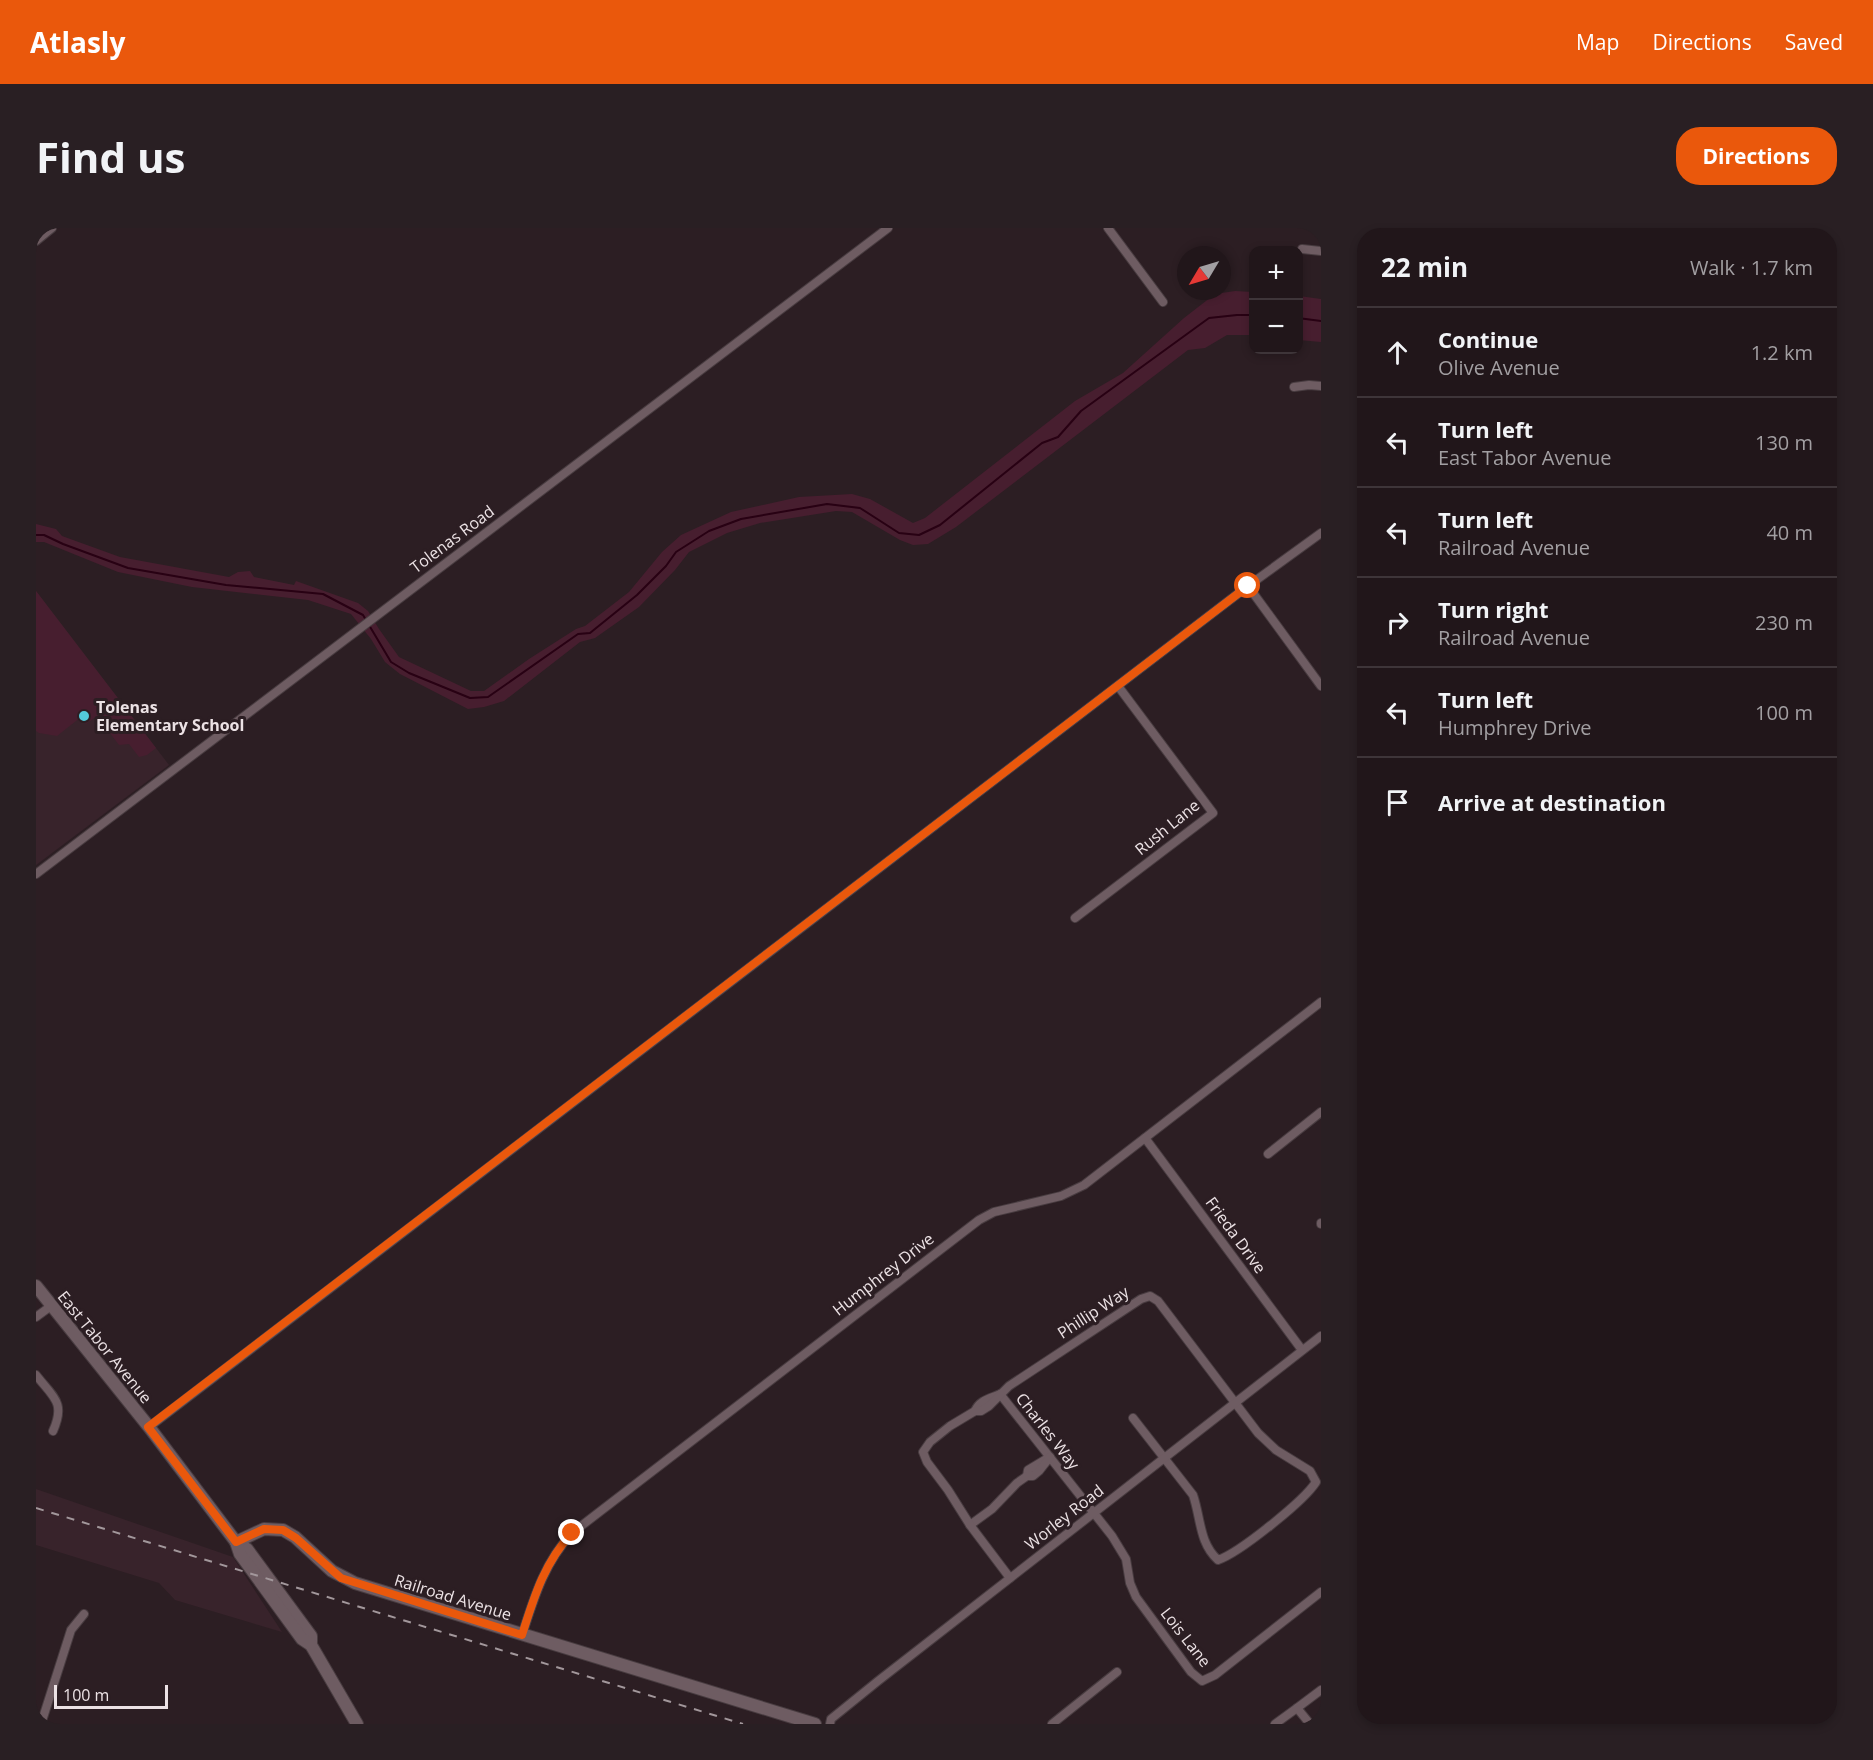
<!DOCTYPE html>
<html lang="en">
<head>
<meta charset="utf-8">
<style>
	:root { --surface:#21161a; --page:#291f23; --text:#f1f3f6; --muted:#a29fa2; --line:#3e3539; --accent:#ea580c }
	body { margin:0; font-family:"Open Sans",sans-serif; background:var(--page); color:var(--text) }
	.controls { position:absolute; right:18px; top:18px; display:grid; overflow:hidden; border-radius:12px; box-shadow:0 3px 9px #0003 }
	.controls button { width:54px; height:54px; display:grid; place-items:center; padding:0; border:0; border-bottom:2px solid var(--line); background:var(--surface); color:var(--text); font:30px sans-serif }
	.compass { position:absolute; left:1141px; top:18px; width:54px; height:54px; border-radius:50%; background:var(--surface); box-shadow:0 3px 9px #0003; rotate:232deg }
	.scale { position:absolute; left:18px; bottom:15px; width:114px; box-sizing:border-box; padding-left:6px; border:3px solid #ece2e5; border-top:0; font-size:16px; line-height:21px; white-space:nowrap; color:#ece2e5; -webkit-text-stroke:4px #2c1e23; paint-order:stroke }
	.stop { position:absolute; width:18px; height:18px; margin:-14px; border:4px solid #ea580c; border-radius:50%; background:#fff }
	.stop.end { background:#ea580c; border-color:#fff; box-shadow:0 2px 6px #0008 }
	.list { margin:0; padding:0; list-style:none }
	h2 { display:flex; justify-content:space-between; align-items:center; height:78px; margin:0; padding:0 24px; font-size:26px }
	h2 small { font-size:20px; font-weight:400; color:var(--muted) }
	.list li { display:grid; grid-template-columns:39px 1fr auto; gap:18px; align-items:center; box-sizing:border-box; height:90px; padding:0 24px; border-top:2px solid var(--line) }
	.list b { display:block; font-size:22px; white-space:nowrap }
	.list p { margin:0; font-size:20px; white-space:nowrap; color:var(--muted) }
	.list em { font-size:20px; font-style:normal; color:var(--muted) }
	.icon { flex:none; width:33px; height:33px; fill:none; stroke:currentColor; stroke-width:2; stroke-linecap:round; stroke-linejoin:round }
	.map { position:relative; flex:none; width:1285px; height:1496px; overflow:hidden; border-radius:24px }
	header { display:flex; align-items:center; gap:36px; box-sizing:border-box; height:84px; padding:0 30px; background:var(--accent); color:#fff }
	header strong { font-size:28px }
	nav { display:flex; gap:33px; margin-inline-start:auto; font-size:21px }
	.intro { display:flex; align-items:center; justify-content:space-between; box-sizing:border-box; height:144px; padding:0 36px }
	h1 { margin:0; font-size:42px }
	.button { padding:15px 27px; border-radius:24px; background:var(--accent); color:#fff; font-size:21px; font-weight:700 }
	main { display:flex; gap:36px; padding:0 36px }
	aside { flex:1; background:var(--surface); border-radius:24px; box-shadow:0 3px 9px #0003 }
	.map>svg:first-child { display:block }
	.built { fill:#38232b }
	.green { fill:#471e2f }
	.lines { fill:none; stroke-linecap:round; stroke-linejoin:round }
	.stream { stroke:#280113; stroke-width:2 }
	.minor-casing { stroke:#483c40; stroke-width:10 }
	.secondary-casing { stroke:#483c40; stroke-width:14 }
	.minor { stroke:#6e5c62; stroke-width:8 }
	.secondary { stroke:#6e5c62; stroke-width:12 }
	.rail { stroke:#a2979b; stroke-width:2; stroke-dasharray:8 8; stroke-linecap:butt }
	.route { stroke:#ea580c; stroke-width:8 }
	.poi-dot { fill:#53cbda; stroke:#2c1e23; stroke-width:2 }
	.labels { text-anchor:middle; stroke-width:6; stroke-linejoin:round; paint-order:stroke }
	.street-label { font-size:16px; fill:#ece2e5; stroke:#2c1e23 }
	.poi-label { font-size:16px; font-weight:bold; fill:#ece2e5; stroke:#2c1e23; text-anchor:start }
</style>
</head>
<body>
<header>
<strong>Atlasly</strong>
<nav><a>Map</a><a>Directions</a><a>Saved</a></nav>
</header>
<div class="intro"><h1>Find us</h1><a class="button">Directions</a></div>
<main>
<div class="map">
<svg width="1285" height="1496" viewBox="0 0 1285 1496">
	<rect width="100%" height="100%" fill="#2c1e23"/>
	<g class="built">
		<path d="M 0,363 L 133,537 L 0,637 Z"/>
		<path d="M 0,1261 L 197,1329 L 246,1404 L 139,1372 L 123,1355 L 0,1317 Z"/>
	</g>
	<g class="green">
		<path d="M 1199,63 L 1217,64 L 1217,107 L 1191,107 L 1169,120 L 1152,122 L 920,299 L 892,316 L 877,317 L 864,312 L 816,284 L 800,283 L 724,295 L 691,305 L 653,324 L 639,342 L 603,379 L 559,410 L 544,414 L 468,473 L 448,479 L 432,481 L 364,446 L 349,434 L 335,411 L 315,386 L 272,372 L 156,359 L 82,344 L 8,314 L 0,314 L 0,296 L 20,301 L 26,308 L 84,329 L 193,349 L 202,344 L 214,343 L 218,349 L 258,357 L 260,353 L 322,375 L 332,383 L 343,401 L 363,429 L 435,463 L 448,463 L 493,431 L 540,401 L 549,398 L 593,364 L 626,324 L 645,307 L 695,284 L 763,269 L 816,266 L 834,271 L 877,295 L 889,290 L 1039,173 L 1087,145 L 1148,90 L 1179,66 Z"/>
		<path d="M 1263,68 L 1285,71 L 1285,114 L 1263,112 Z"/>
		<path d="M 0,363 L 120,520 L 111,527 L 103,529 L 93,516 L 83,517 L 61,488 L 50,496 L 45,489 L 21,508 L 3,505 L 0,503 Z"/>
	</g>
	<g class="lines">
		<g class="stream">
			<path d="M 1262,90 L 1285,93"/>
			<path d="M 0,307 L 8,307 L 27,316 L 92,340 L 190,357 L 287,366 L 327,387 L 355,434 L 373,445 L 434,470 L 452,469 L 542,406 L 554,405 L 601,367 L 630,338 L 640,324 L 673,303 L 705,291 L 791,276 L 824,280 L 863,305 L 883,307 L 904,297 L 1006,215 L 1022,209 L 1045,183 L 1173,90 L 1201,87 L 1218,87"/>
		</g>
		<defs>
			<g id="minor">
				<path d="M 1072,0 L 1127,74"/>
				<path d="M 0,13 L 16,0"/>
				<path d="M 1266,21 L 1285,23"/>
				<path d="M 1258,159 L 1273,157 L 1285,158"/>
				<path d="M 1212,358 L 1285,458"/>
				<path d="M 0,646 L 852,0"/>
				<path d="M 1039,690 L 1177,585 L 1082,458"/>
				<path d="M 1109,910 L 1266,1122"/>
				<path d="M 1232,926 L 1285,884"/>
				<path d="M 1285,996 L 1285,995"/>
				<path d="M 0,1089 L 15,1078"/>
				<path d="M 0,1147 C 17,1169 30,1174 17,1203"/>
				<path d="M 964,1166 L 1076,1308 L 1090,1331 L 1094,1355 L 1100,1369 L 1155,1444 L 1166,1453 L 1179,1447 L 1285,1364"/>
				<path d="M 939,1183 C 943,1173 952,1171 962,1167"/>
				<path d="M 113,1199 L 1212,358 L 1285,305"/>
				<path d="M 991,1248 L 992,1242 L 1012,1230"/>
				<path d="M 934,1297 L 956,1281 L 981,1255 L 991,1248 L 997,1248 L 1003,1243 L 1014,1229"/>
				<path d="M 974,1350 L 934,1297 L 912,1262 L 891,1234 L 887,1224 L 894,1214 L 914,1198 L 939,1183 L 945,1183 L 953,1178 L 973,1158 L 1105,1071 L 1114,1068 L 1122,1073 L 1222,1205 L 1240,1222 L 1274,1243 L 1280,1254 C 1268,1273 1203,1325 1182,1332 C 1163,1315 1165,1290 1157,1267 L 1097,1190"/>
				<path d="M 486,1407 C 498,1370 508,1335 536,1305 L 943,992 L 958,984 L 1025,968 L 1048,957 L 1285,774"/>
				<path d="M 5,1496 L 35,1402 L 48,1386"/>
				<path d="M 794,1496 L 795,1491 L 842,1453 L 1285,1108"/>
				<path d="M 1016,1496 L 1081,1444"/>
				<path d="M 1239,1496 L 1261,1480"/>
				<path d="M 1274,1496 L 1261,1480 L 1285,1462"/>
			</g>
			<g id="secondary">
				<path d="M 0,1058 L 113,1199 L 200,1314 L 211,1321 L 275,1408 L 275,1417"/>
				<path d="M 200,1314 L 228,1301 L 247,1302 L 259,1309 L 296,1343 L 319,1355 L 779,1496"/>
				<path d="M 200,1314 L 204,1326 L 266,1411 L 275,1417 L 321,1496"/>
			</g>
		</defs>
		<use href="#minor" class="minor-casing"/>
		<use href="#secondary" class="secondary-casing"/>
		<use href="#minor" class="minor"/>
		<use href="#secondary" class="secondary"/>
		<path class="rail" d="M 0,1280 L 707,1496"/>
	</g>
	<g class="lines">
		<path class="route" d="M 536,1305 C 508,1335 498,1369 486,1407 L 305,1350 L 260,1310 L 247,1302 L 228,1301 L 200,1314 L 112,1199 L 1212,358"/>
	</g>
	<circle class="poi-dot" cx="48" cy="488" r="6"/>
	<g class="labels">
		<g class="street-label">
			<text transform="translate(416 311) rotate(-37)" y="6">Tolenas Road</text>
			<text transform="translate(1131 599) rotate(-39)" y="6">Rush Lane</text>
			<text transform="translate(1200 1007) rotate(54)" y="6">Frieda Drive</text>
			<text transform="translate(847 1046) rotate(-38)" y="6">Humphrey Drive</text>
			<text transform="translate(1057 1084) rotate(-33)" y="6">Phillip Way</text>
			<text transform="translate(69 1119) rotate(51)" y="6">East Tabor Avenue</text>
			<text transform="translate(1012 1203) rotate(52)" y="6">Charles Way</text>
			<text transform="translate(1028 1289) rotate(-38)" y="6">Worley Road</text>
			<text transform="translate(417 1369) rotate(17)" y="6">Railroad Avenue</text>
			<text transform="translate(1150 1409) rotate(52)" y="6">Lois Lane</text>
		</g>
		<g class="poi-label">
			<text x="60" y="485">Tolenas<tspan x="60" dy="18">Elementary School</tspan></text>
		</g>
	</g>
</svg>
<div class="controls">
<button>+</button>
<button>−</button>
</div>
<svg class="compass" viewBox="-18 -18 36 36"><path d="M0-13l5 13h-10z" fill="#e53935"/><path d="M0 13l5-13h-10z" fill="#a29fa2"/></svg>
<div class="scale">100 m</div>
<div class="stop" style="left:1212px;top:358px"></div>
<div class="stop end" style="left:536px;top:1305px"></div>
</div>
<aside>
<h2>22 min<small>Walk · 1.7 km</small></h2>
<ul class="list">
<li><svg class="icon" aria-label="ahead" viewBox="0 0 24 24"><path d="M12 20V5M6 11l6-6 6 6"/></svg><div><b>Continue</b><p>Olive Avenue</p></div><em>1.2 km</em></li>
<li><svg class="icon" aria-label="left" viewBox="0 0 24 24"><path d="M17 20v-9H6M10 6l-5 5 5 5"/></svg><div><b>Turn left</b><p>East Tabor Avenue</p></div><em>130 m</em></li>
<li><svg class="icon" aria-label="left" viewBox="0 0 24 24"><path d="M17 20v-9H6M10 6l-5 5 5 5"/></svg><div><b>Turn left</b><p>Railroad Avenue</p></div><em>40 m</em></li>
<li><svg class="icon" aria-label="right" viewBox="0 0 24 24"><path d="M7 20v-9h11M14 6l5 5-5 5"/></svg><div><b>Turn right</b><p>Railroad Avenue</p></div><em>230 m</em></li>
<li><svg class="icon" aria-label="left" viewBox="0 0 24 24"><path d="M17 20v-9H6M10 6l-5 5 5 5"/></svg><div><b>Turn left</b><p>Humphrey Drive</p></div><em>100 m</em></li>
<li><svg class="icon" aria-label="arrive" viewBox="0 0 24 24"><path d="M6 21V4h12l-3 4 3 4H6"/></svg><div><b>Arrive at destination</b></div></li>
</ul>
</aside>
</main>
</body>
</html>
